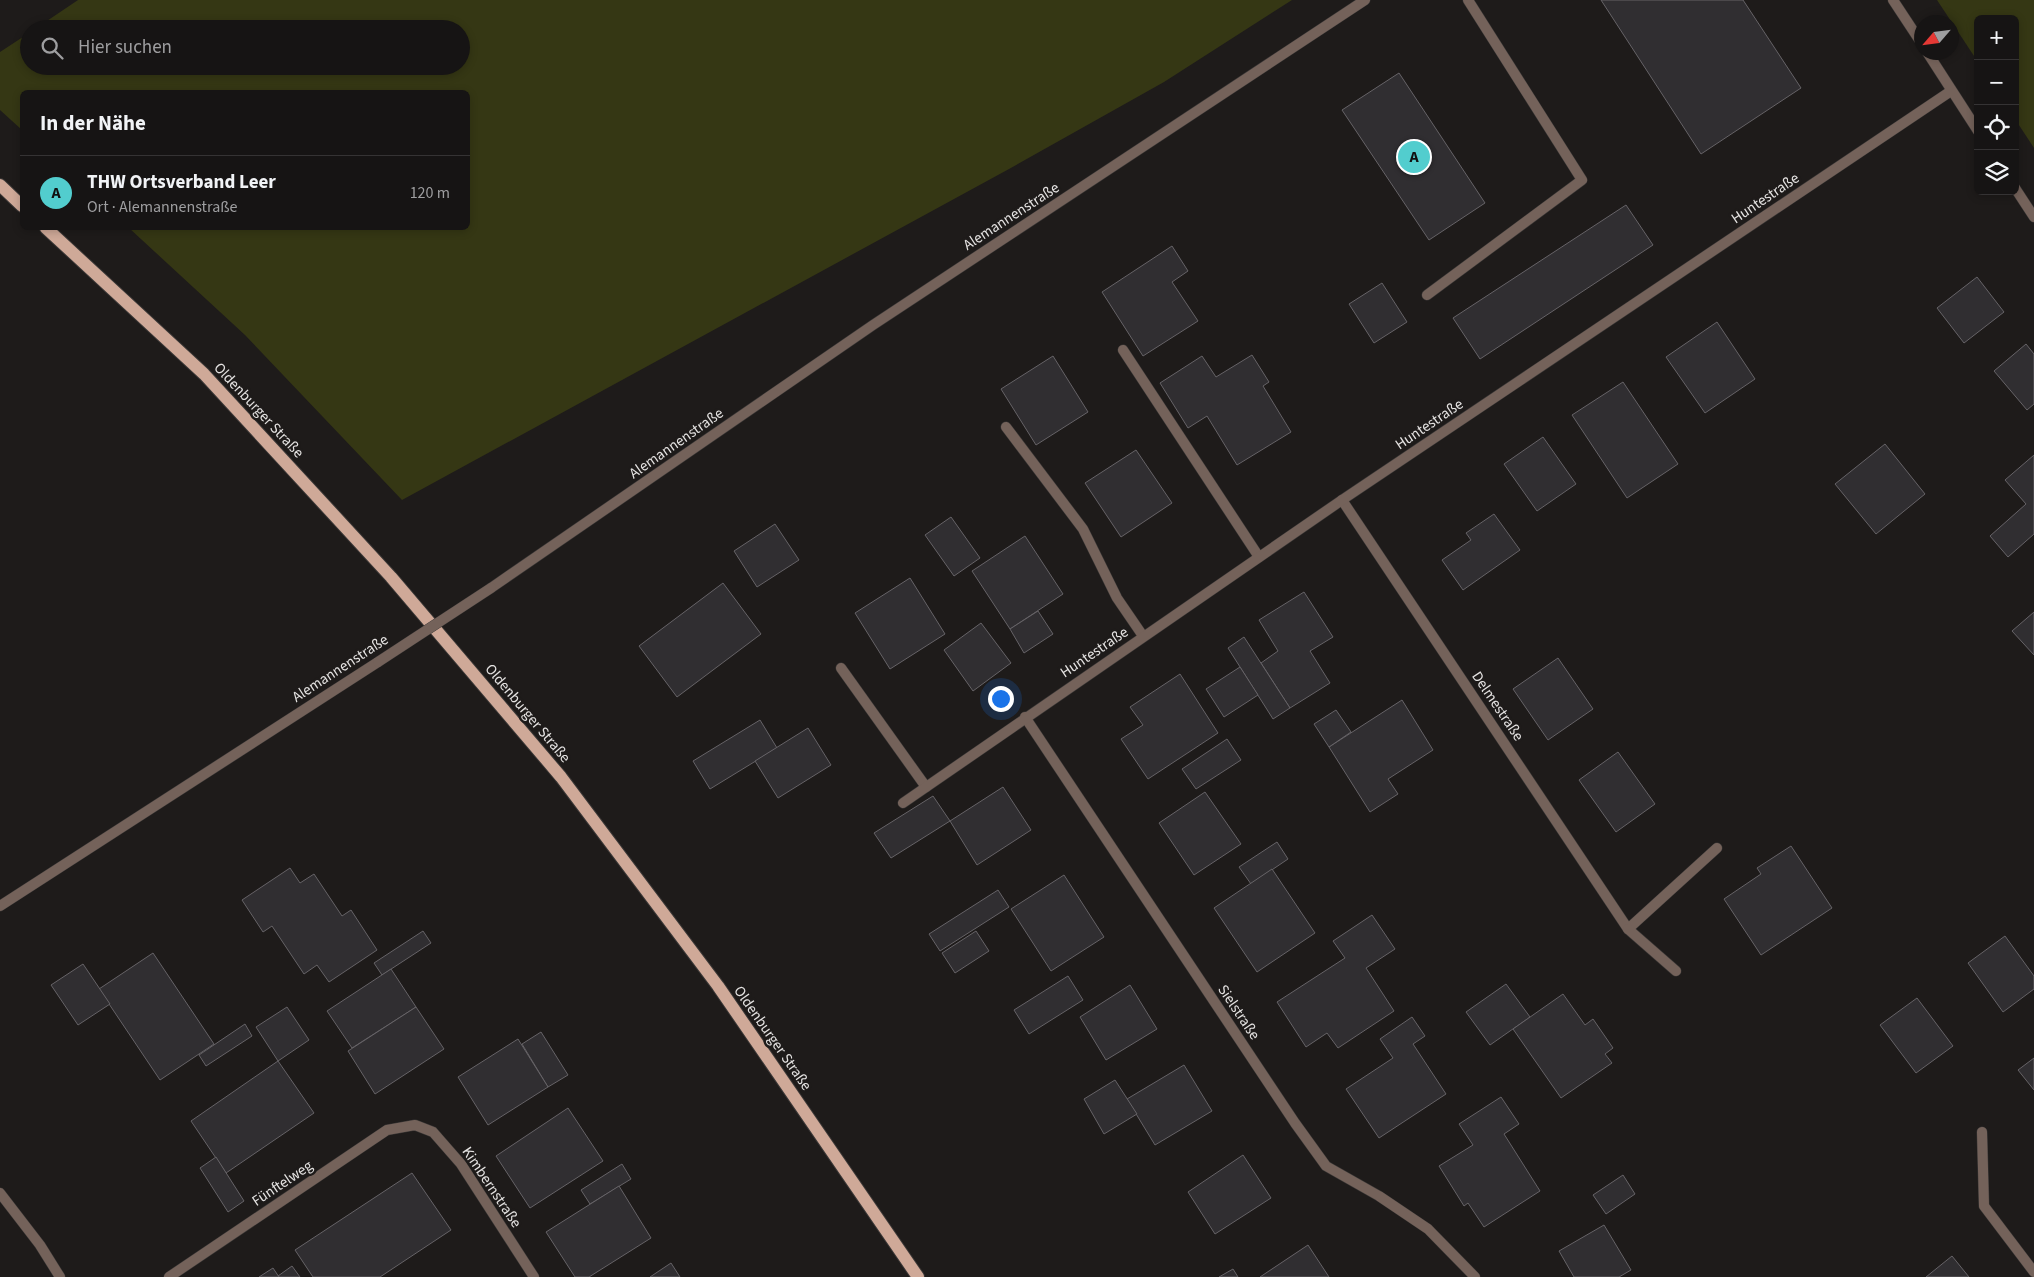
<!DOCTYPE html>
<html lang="de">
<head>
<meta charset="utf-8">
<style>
	:root { --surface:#161414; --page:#1f1d1d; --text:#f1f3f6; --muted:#9e9ea0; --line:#353334; --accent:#52cdce }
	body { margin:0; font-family:"Source Sans 3",sans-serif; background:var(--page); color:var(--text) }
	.controls { position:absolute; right:15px; top:15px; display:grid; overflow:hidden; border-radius:8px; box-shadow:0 2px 8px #0003 }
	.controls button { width:45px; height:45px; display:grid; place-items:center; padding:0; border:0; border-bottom:1px solid var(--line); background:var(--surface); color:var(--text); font:25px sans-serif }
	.compass { position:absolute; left:1914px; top:15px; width:45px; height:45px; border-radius:50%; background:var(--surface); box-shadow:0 2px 8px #0003; rotate:242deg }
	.you { position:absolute; left:1000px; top:698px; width:18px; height:18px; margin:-12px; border:4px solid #fff; border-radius:50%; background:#1a73e8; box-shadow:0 0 0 8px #1a73e833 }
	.badge { display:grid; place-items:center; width:32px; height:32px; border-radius:50%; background:var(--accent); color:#111; font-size:16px; font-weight:700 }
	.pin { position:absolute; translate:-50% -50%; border:2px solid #fff; box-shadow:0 1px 5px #0006 }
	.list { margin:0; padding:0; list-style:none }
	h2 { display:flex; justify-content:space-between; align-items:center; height:65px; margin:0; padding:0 20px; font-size:21px }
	h2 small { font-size:16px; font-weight:400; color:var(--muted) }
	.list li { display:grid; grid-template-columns:32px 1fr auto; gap:15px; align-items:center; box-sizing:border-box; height:75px; padding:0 20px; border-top:1px solid var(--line) }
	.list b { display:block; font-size:19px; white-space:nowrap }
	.list p { margin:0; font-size:16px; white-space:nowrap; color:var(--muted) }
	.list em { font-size:16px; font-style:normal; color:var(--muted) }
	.icon { flex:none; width:28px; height:28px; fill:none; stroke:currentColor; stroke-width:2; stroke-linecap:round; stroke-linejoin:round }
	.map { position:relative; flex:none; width:2034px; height:1277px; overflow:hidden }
	.search { position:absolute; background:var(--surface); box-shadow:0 2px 8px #0003; left:20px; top:20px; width:450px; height:55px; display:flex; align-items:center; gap:12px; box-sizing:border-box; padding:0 18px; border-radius:28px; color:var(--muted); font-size:19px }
	.panel { position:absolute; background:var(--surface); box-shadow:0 2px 8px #0003; left:20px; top:90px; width:450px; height:140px; border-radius:8px }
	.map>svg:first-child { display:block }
	.green { fill:#353714 }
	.building { fill:#302e31; stroke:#666367 }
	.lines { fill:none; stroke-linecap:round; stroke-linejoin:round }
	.service-casing { stroke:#3a3736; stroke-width:11 }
	.minor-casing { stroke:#3a3736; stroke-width:11 }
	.tertiary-casing { stroke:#3a3736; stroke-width:11 }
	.primary-casing { stroke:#3a3736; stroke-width:14 }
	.service { stroke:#74625a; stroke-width:10 }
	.minor { stroke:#74625a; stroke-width:10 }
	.tertiary { stroke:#74625a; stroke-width:10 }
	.primary { stroke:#cfa998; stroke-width:12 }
	.minor-bridge-casing { stroke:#3a3736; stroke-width:11; stroke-linecap:butt }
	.minor-bridge { stroke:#74625a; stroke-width:10 }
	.labels { text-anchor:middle; stroke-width:5; stroke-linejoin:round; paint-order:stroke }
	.street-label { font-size:15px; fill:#e5e3e2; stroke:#1e1b1a }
</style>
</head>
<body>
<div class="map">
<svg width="2034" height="1277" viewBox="0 0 2034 1277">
	<rect width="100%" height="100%" fill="#1e1b1a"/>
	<g class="green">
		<path d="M 78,0 L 1292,0 L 1164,82 L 1009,169 L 402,500 L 245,335 L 129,228 L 468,228 L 468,92 L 22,92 L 22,130 L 0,110 L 0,52 L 29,33 L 29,66 L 461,66 L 461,29 L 35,29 Z"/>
		<path d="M 1937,0 L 2034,0 L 2034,148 L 2015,119 L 2015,19 L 1978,19 L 1978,62 Z"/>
	</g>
	<g class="building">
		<path d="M 1601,0 L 1743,0 L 1801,88 L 1701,154 Z"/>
		<path d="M 1399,73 L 1485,203 L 1429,240 L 1342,110 Z"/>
		<path d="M 1626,205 L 1653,245 L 1480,359 L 1453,318 Z"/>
		<path d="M 1172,246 L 1188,271 L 1172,282 L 1198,321 L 1143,356 L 1102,292 Z"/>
		<path d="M 1977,277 L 2004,312 L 1964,343 L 1937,308 Z"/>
		<path d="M 1382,283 L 1407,322 L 1374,343 L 1349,304 Z"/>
		<path d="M 1717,322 L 1755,379 L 1705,413 L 1666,357 Z"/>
		<path d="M 2026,344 L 2034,354 L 2034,404 L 2027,410 L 1994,371 Z"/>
		<path d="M 1252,355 L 1269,382 L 1263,386 L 1291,432 L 1237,465 L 1207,416 L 1188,428 L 1160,383 L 1202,356 L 1216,377 Z"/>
		<path d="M 1053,356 L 1088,412 L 1036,445 L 1001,389 Z"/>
		<path d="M 1623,382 L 1678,464 L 1627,498 L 1572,415 Z"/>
		<path d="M 1543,437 L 1576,484 L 1537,511 L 1504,464 Z"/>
		<path d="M 1885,444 L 1925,494 L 1876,534 L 1835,484 Z"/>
		<path d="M 1136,450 L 1172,503 L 1121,537 L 1085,483 Z"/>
		<path d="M 2034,455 L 2034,534 L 2008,557 L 1990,536 L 2026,504 L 2005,480 Z"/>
		<path d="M 1494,514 L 1520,550 L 1463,590 L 1442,560 L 1471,540 L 1466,533 Z"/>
		<path d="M 951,517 L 980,558 L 954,576 L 925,535 Z"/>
		<path d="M 775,524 L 799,560 L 757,587 L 734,551 Z"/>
		<path d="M 1025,536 L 1063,594 L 1010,629 L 972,571 Z"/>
		<path d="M 910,578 L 945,634 L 890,669 L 855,613 Z"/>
		<path d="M 723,583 L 761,634 L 677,697 L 639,646 Z"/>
		<path d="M 1304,592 L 1333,637 L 1310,651 L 1330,683 L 1290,708 L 1261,663 L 1278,651 L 1259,620 Z"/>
		<path d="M 1038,611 L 1053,634 L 1024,653 L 1010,629 Z"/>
		<path d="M 2034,612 L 2034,655 L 2012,631 Z"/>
		<path d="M 981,623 L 1011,663 L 973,691 L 944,650 Z"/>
		<path d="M 1244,637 L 1290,708 L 1273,719 L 1228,648 Z"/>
		<path d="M 1558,658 L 1593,709 L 1548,740 L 1513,689 Z"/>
		<path d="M 1240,667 L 1258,695 L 1224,717 L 1206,689 Z"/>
		<path d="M 1180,674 L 1218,733 L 1148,779 L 1121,739 L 1143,725 L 1130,707 Z"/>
		<path d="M 1402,700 L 1433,750 L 1388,779 L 1398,794 L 1370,812 L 1329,747 Z"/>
		<path d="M 1336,710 L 1351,732 L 1329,747 L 1314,724 Z"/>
		<path d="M 760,720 L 777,748 L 710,789 L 693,761 Z"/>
		<path d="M 808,728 L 831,765 L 778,798 L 755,761 Z"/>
		<path d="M 1227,739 L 1241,760 L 1196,789 L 1182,769 Z"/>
		<path d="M 1618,752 L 1655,804 L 1616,832 L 1579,780 Z"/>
		<path d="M 1003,787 L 1031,830 L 977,865 L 950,821 Z"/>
		<path d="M 1205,792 L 1241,844 L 1194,875 L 1159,823 Z"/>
		<path d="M 933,796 L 950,821 L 891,858 L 874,833 Z"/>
		<path d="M 1277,842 L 1288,859 L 1251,884 L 1239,867 Z"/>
		<path d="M 1791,846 L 1832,908 L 1761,955 L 1724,899 L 1761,874 L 1757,868 Z"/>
		<path d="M 290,868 L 300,883 L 314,874 L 342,916 L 351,910 L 377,950 L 329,982 L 317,965 L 304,974 L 272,926 L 263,932 L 242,900 Z"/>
		<path d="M 1272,869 L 1315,933 L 1257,972 L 1214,908 Z"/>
		<path d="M 1064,875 L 1104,937 L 1051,971 L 1011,909 Z"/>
		<path d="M 998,890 L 1009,907 L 940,951 L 929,934 Z"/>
		<path d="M 1372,915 L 1395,949 L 1366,968 L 1394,1011 L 1338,1048 L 1327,1033 L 1306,1047 L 1277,1002 L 1345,958 L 1333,941 Z"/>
		<path d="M 423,931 L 431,943 L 382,975 L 374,963 Z"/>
		<path d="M 976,931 L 989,951 L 955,973 L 942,953 Z"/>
		<path d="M 2005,936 L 2034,976 L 2034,989 L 2003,1012 L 1968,963 Z"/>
		<path d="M 153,953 L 214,1044 L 160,1080 L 99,989 Z"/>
		<path d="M 83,964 L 110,1004 L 78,1025 L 51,985 Z"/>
		<path d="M 391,969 L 416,1007 L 352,1048 L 327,1011 Z"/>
		<path d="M 1068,976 L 1083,1000 L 1029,1034 L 1014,1010 Z"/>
		<path d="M 1506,984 L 1530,1017 L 1490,1045 L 1466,1012 Z"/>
		<path d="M 1130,985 L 1157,1029 L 1106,1060 L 1080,1017 Z"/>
		<path d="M 1563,994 L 1585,1025 L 1593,1019 L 1613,1048 L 1605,1054 L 1612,1063 L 1561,1098 L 1513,1029 Z"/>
		<path d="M 1917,998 L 1953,1046 L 1916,1073 L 1880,1025 Z"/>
		<path d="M 287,1007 L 309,1040 L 278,1061 L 256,1027 Z"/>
		<path d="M 416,1007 L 444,1049 L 375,1094 L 348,1051 Z"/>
		<path d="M 1412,1017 L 1425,1036 L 1413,1044 L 1446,1094 L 1379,1138 L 1346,1089 L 1393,1058 L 1380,1039 Z"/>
		<path d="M 245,1024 L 252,1036 L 206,1066 L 199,1055 Z"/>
		<path d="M 541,1032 L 568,1075 L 548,1087 L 522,1044 Z"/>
		<path d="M 518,1039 L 548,1087 L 488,1125 L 458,1077 Z"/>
		<path d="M 2034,1058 L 2034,1090 L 2018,1070 Z"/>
		<path d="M 278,1061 L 314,1113 L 226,1173 L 191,1121 Z"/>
		<path d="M 1184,1065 L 1212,1111 L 1155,1145 L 1127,1099 Z"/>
		<path d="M 1115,1080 L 1137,1114 L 1104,1134 L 1084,1099 Z"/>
		<path d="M 1501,1097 L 1519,1124 L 1504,1134 L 1540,1191 L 1484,1227 L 1468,1203 L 1464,1206 L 1439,1166 L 1473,1145 L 1459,1124 Z"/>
		<path d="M 568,1108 L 603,1161 L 530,1208 L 496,1156 Z"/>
		<path d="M 1243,1155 L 1271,1198 L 1215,1234 L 1188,1192 Z"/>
		<path d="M 216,1157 L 244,1201 L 228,1212 L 200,1168 Z"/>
		<path d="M 622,1164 L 631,1179 L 590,1204 L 581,1190 Z"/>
		<path d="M 412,1173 L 451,1230 L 380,1277 L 313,1277 L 295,1250 Z"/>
		<path d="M 1623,1175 L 1635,1194 L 1606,1214 L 1593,1195 Z"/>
		<path d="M 619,1186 L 651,1238 L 589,1277 L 575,1277 L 546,1232 Z"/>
		<path d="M 1604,1225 L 1631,1270 L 1619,1277 L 1574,1277 L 1559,1251 Z"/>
		<path d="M 1308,1245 L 1329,1277 L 1260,1277 Z"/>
		<path d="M 1952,1256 L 1969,1277 L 1926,1277 Z"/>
		<path d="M 671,1263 L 680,1277 L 650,1277 Z"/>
		<path d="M 292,1266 L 300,1277 L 279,1277 L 278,1276 Z"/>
		<path d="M 273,1268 L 279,1277 L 259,1277 Z"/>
		<path d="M 1233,1269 L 1238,1277 L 1219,1277 Z"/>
	</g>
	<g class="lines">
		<defs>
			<g id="service">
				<path d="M 1427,295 L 1582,180 L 1468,0"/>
				<path d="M 1123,350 L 1259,557"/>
				<path d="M 1006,427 L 1083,529 L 1117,598 L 1143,636"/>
				<path d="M 0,1193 L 40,1245 L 60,1277"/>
			</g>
			<g id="minor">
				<path d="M 1342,500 L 1628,929 L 1717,848"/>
				<path d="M 491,588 L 873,325 L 1365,0"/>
				<path d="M 841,668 L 926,787"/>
				<path d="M 1025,717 L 1295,1123 L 1326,1166 L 1379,1196 L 1428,1229 L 1475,1277"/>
				<path d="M 903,803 L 1342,500 L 1951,91"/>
				<path d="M 0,906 L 378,662"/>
				<path d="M 1628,929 L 1676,971"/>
				<path d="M 1982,1132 L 1984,1206 L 2034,1272"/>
				<path d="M 169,1277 L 387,1130 L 415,1125 L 433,1132 L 461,1164 L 534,1277"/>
			</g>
			<g id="tertiary">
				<path d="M 1893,0 L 1922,44"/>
				<path d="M 1927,52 L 1978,131"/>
				<path d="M 2015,188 L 2034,217"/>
			</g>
			<g id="primary">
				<path d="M 0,185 L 22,206"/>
				<path d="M 46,228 L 204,374 L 391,577 L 561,777 L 718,986 L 918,1277"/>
			</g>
		</defs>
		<use href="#service" class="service-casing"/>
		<use href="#minor" class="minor-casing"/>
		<use href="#tertiary" class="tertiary-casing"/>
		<use href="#primary" class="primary-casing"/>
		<use href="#service" class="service"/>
		<use href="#minor" class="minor"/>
		<use href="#tertiary" class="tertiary"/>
		<use href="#primary" class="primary"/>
		<defs>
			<path id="minor-bridge" d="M 378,662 L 491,588"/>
		</defs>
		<use href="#minor-bridge" class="minor-bridge-casing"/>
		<use href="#minor-bridge" class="minor-bridge"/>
	</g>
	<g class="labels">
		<g class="street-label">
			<text transform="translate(1765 198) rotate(-34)" y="5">Huntestraße</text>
			<text transform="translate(1011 216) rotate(-33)" y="5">Alemannenstraße</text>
			<text transform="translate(259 410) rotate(47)" y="5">Oldenburger Straße</text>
			<text transform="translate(1429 424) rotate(-34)" y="5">Huntestraße</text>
			<text transform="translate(676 443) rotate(-35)" y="5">Alemannenstraße</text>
			<text transform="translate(1094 652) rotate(-34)" y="5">Huntestraße</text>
			<text transform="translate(340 668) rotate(-33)" y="5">Alemannenstraße</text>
			<text transform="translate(1498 706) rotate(56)" y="5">Delmestraße</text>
			<text transform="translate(528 713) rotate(50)" y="5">Oldenburger Straße</text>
			<text transform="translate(1239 1012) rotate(56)" y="5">Sielstraße</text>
			<text transform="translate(773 1038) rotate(55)" y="5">Oldenburger Straße</text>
			<text transform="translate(282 1183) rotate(-34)" y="5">Fünftelweg</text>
			<text transform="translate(492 1187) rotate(56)" y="5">Kimbernstraße</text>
		</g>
	</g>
</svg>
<div class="controls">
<button>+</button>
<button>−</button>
<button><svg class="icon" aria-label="locate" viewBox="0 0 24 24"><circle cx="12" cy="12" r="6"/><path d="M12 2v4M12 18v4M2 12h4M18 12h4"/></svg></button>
<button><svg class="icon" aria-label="layers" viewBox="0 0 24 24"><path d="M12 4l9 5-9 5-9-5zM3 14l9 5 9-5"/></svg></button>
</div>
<svg class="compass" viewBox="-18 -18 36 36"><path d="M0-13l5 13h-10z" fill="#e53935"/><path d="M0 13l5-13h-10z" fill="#9e9ea0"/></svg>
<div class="you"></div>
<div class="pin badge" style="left:1414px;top:157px">A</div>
<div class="search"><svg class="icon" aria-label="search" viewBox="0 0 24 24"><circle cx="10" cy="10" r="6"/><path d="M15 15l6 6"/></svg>Hier suchen</div>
<section class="panel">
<h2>In der Nähe<small></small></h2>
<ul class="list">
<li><span class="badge">A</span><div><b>THW Ortsverband Leer</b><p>Ort · Alemannenstraße</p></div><em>120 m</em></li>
</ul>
</section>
</div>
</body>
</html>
